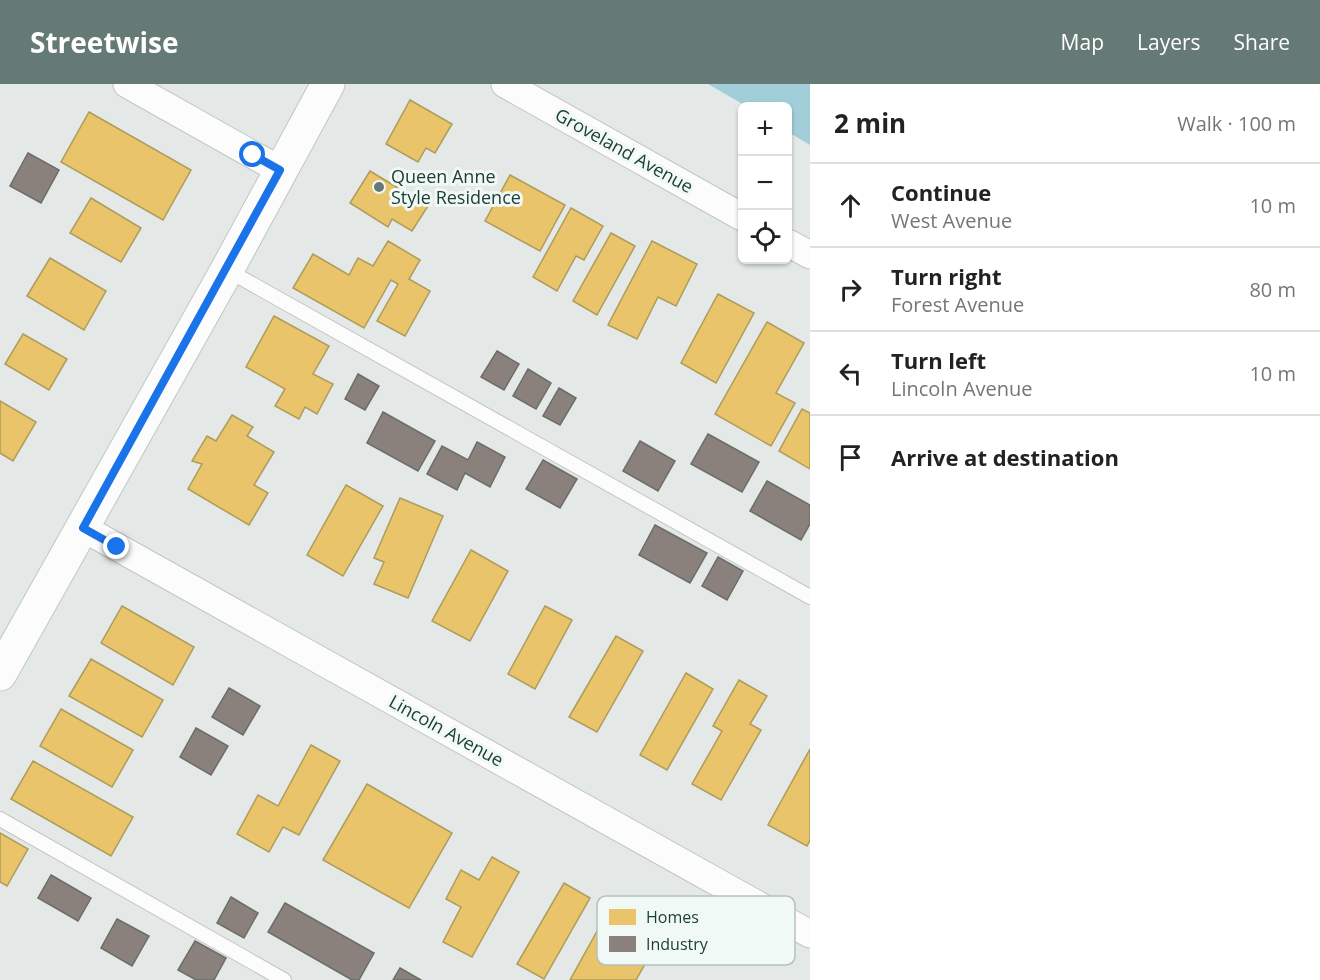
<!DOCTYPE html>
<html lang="en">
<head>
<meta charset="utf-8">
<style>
	:root { --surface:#fff; --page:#f6f6f6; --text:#222; --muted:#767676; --line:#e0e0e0; --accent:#657a75 }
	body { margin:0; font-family:"Open Sans",sans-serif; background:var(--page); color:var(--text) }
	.controls { position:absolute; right:18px; top:18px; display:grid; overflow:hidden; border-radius:9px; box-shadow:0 2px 4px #0004 }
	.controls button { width:54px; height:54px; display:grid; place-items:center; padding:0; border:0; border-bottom:2px solid var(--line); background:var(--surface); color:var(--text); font:30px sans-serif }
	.stop { position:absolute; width:18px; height:18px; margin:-14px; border:4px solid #1a73e8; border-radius:50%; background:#fff }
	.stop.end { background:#1a73e8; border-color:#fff; box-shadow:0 2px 6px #0008 }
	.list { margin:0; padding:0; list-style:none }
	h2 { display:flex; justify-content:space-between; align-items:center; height:78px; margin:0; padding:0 24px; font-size:26px }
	h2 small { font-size:20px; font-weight:400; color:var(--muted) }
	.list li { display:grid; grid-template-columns:39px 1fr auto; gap:18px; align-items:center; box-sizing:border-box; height:84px; padding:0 24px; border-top:2px solid var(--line) }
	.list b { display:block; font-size:22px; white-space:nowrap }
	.list p { margin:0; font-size:20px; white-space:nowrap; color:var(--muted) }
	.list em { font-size:20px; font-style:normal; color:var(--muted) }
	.icon { flex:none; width:33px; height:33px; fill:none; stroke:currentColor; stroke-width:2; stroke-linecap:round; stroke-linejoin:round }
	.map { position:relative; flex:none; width:810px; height:896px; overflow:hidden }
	header { display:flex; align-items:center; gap:36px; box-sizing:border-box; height:84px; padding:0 30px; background:var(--accent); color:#fff }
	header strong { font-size:28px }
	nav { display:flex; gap:33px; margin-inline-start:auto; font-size:21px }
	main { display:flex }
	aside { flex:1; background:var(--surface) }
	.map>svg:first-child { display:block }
	.water { fill:#a2ceda }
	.homes { fill:#e9c46a; stroke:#ad9c5b; stroke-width:1.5 }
	.industry { fill:#8a817c; stroke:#6a6d68; stroke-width:1.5 }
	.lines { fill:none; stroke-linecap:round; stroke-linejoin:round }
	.lane-casing { stroke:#c1c6c4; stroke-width:16 }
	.street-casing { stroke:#c1c6c4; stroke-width:29 }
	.secondary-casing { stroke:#bfc7c4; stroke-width:35 }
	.lane { stroke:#fbfcfb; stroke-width:14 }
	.street { stroke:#fbfcfb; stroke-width:27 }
	.secondary { stroke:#fbfcfb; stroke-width:33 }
	.route { stroke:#1a73e8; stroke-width:8 }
	.poi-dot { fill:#657a75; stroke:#f1f9f6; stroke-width:2 }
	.labels { text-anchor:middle; stroke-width:6; stroke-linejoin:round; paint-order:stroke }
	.street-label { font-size:18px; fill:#203e38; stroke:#f1f9f6 }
	.poi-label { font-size:18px; fill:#203e38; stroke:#f1f9f6; text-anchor:start }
	.key { fill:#f1f9f6; stroke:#b2c1bd; stroke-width:1.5 }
	.key-label { font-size:16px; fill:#203e38 }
</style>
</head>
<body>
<header>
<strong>Streetwise</strong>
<nav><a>Map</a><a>Layers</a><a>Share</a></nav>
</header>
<main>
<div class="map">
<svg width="810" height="896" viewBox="0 0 810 896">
	<rect width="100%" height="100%" fill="#e4e9e7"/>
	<path class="water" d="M 708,0 L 810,0 L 810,61 L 788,48 L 788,22 L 746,22 Z"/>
	<g class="homes">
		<path d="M 410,16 L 452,40 L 435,69 L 426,64 L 418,78 L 386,60 Z"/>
		<path d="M 89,28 L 191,86 L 163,136 L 61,78 Z"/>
		<path d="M 370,87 L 428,122 L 412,147 L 392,135 L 388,143 L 350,119 Z"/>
		<path d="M 510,91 L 565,121 L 540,167 L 485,137 Z"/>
		<path d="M 91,114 L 141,144 L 121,178 L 70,149 Z"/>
		<path d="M 571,124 L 603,142 L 584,176 L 576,172 L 557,207 L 533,193 Z"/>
		<path d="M 611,149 L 635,162 L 597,231 L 573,217 Z"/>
		<path d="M 388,157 L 420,176 L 409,195 L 430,207 L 405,252 L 377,237 L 398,200 L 391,196 L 364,244 L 293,204 L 313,170 L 349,191 L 358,174 L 373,182 Z"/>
		<path d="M 652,157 L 697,180 L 676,222 L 658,213 L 637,255 L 608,241 Z"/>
		<path d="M 50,174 L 106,207 L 84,246 L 27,212 Z"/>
		<path d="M 718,210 L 754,229 L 716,299 L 681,279 Z"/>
		<path d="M 274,232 L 329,262 L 313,290 L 333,300 L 317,330 L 305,323 L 299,335 L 275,322 L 285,305 L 246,283 Z"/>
		<path d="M 767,238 L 804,259 L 776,309 L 795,319 L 771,362 L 715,330 Z"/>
		<path d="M 23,250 L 67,275 L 49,306 L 5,280 Z"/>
		<path d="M 0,317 L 36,338 L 13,377 L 0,369 Z"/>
		<path d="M 802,325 L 810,329 L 810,385 L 779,367 Z"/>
		<path d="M 232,331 L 253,343 L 247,352 L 274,368 L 254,401 L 268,409 L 249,441 L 188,405 L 202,380 L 192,377 L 207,352 L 216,357 Z"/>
		<path d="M 346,401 L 383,422 L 343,492 L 307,471 Z"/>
		<path d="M 400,414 L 443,432 L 408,514 L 374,500 L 384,478 L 374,474 Z"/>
		<path d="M 471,466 L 508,487 L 470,557 L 432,537 Z"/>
		<path d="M 122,522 L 194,563 L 173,601 L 101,559 Z"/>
		<path d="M 545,522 L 572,536 L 535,605 L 508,590 Z"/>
		<path d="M 616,552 L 643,567 L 597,648 L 569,633 Z"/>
		<path d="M 91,575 L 163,616 L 142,653 L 69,612 Z"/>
		<path d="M 686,589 L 713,605 L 667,686 L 640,671 Z"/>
		<path d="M 739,596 L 767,612 L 750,640 L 761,646 L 721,716 L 692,700 L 722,647 L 713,642 Z"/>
		<path d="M 61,625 L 133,666 L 112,703 L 40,662 Z"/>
		<path d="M 311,661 L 340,677 L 299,751 L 283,743 L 269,768 L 237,750 L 258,711 L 278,722 Z"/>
		<path d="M 810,665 L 810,756 L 807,762 L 768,741 Z"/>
		<path d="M 33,677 L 133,733 L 111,772 L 11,715 Z"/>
		<path d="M 367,700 L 452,749 L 409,824 L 323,776 Z"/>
		<path d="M 0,749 L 28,765 L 7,802 L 0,798 Z"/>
		<path d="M 492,773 L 519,788 L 472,873 L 443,858 L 461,823 L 446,815 L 461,786 L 479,796 Z"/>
		<path d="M 564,799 L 590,814 L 544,895 L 517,880 Z"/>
		<path d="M 606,831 L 657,859 L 636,896 L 570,896 Z"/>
	</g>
	<g class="industry">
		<path d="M 28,69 L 59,86 L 41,119 L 10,102 Z"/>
		<path d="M 497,267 L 519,280 L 504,306 L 481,293 Z"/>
		<path d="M 528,285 L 551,299 L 536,325 L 513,312 Z"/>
		<path d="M 358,290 L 379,302 L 365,326 L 345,315 Z"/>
		<path d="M 559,304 L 576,314 L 560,341 L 543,332 Z"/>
		<path d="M 383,328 L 435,357 L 418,387 L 367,359 Z"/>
		<path d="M 708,350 L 759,378 L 742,408 L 691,380 Z"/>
		<path d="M 640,357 L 675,377 L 658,407 L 623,387 Z"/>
		<path d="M 477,358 L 505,373 L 490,403 L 465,389 L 457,406 L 427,390 L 442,362 L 468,376 Z"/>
		<path d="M 543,376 L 577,395 L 560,424 L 526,405 Z"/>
		<path d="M 767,397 L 810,421 L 810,440 L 801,456 L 750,427 Z"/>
		<path d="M 655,441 L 707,469 L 690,499 L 639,471 Z"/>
		<path d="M 718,473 L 743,487 L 727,516 L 702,502 Z"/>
		<path d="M 229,604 L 260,622 L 243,651 L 212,633 Z"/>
		<path d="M 196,644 L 228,662 L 211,691 L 180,673 Z"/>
		<path d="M 51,791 L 91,814 L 78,837 L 38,814 Z"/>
		<path d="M 231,813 L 258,829 L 244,854 L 217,839 Z"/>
		<path d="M 285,819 L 374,869 L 359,896 L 352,896 L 268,848 Z"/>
		<path d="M 117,835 L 149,852 L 132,882 L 101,864 Z"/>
		<path d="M 195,857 L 226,874 L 214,896 L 196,896 L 178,886 Z"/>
		<path d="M 400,884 L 421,896 L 393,896 Z"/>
	</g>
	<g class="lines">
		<defs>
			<g id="lane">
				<path d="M 227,186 L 810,513"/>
				<path d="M 0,735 L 284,896"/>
			</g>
			<g id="street">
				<path d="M 127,0 L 280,86"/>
				<path d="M 505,0 L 742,133"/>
				<path d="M 788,159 L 810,171"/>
				<path d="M 83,444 L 810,850"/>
			</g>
			<path id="secondary" d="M 0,590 L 227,186 L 328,0"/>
		</defs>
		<use href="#lane" class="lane-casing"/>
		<use href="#street" class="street-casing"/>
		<use href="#secondary" class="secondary-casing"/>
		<use href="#lane" class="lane"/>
		<use href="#street" class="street"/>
		<use href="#secondary" class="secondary"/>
	</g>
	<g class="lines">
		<path class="route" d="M 117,463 L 83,444 L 280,86 L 253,71"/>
	</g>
	<circle class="poi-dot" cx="379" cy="103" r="6"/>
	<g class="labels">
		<g class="street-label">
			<text transform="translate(624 67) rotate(29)" y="6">Groveland Avenue</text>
			<text transform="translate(446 647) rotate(29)" y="6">Lincoln Avenue</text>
		</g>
		<g class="poi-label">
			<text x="391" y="99">Queen Anne<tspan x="391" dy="21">Style Residence</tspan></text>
		</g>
	</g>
	<rect x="597" y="812" width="198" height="69" rx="9" class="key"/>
	<rect x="609" y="825" width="27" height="16" fill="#e9c46a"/>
	<rect x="609" y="852" width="27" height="16" fill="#8a817c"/>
	<g class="key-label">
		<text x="646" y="839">Homes</text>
		<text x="646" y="866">Industry</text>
	</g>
</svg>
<div class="controls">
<button>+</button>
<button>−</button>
<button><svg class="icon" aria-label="locate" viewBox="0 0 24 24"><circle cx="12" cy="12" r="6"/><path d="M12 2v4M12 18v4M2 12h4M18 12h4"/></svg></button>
</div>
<div class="stop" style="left:253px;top:71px"></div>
<div class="stop end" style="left:117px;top:463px"></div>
</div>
<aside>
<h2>2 min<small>Walk · 100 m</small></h2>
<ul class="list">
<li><svg class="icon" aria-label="ahead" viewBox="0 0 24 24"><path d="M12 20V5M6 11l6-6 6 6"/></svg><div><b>Continue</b><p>West Avenue</p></div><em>10 m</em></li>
<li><svg class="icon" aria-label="right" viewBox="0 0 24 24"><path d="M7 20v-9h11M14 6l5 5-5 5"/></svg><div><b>Turn right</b><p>Forest Avenue</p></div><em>80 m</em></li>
<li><svg class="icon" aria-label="left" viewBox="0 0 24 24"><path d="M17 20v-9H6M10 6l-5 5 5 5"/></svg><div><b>Turn left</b><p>Lincoln Avenue</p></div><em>10 m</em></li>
<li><svg class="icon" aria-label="arrive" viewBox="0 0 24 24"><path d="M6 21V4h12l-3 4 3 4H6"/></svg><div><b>Arrive at destination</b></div></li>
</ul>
</aside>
</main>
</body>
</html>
